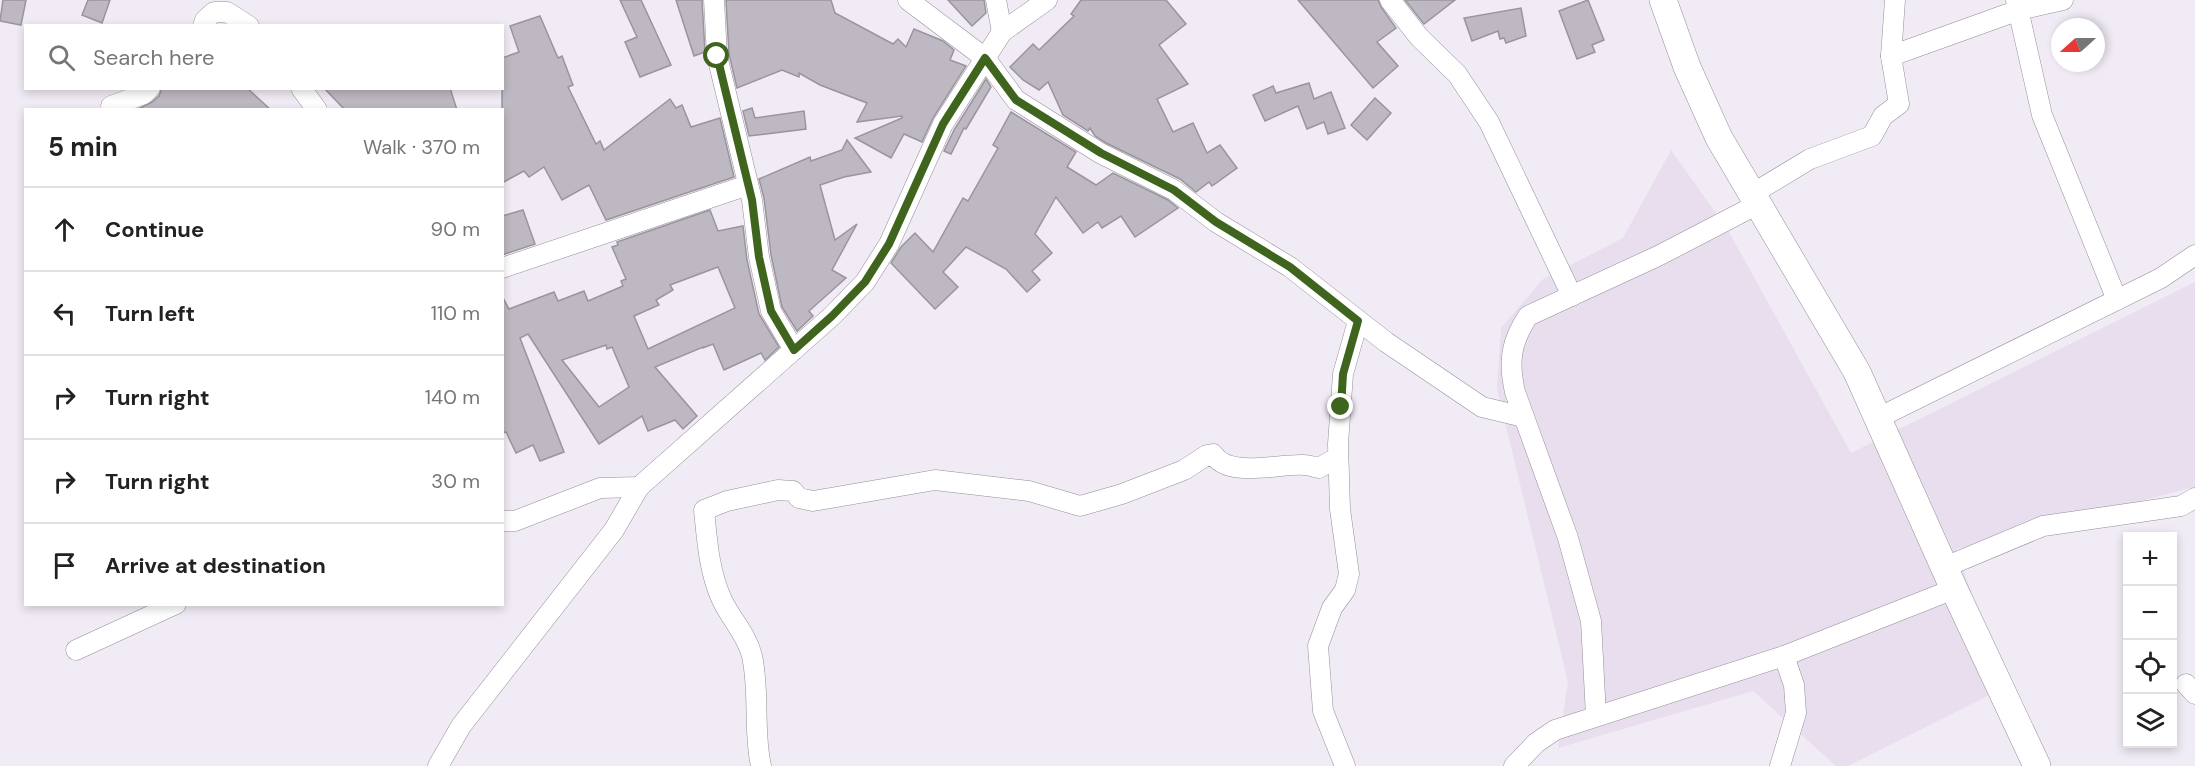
<!DOCTYPE html>
<html lang="en">
<head>
<meta charset="utf-8">
<style>
	:root { --surface:#fff; --page:#f6f6f6; --text:#222; --muted:#767676; --line:#e0e0e0 }
	body { margin:0; font-family:"DM Sans",sans-serif; background:var(--page); color:var(--text) }
	.controls { position:absolute; right:18px; bottom:18px; display:grid; overflow:hidden; border-radius:0px; box-shadow:0 3px 9px #0003 }
	.controls button { width:54px; height:54px; display:grid; place-items:center; padding:0; border:0; border-bottom:2px solid var(--line); background:var(--surface); color:var(--text); font:30px sans-serif }
	.compass { position:absolute; left:2051px; top:18px; width:54px; height:54px; border-radius:50%; background:var(--surface); box-shadow:0 3px 9px #0003; rotate:249deg }
	.stop { position:absolute; width:18px; height:18px; margin:-14px; border:4px solid #3f641e; border-radius:50%; background:#fff }
	.stop.end { background:#3f641e; border-color:#fff; box-shadow:0 2px 6px #0008 }
	.list { margin:0; padding:0; list-style:none }
	h2 { display:flex; justify-content:space-between; align-items:center; height:78px; margin:0; padding:0 24px; font-size:26px }
	h2 small { font-size:20px; font-weight:400; color:var(--muted) }
	.list li { display:grid; grid-template-columns:39px 1fr auto; gap:18px; align-items:center; box-sizing:border-box; height:84px; padding:0 24px; border-top:2px solid var(--line) }
	.list b { display:block; font-size:22px; white-space:nowrap }
	.list em { font-size:20px; font-style:normal; color:var(--muted) }
	.icon { flex:none; width:33px; height:33px; fill:none; stroke:currentColor; stroke-width:2; stroke-linecap:round; stroke-linejoin:round }
	.map { position:relative; flex:none; width:2195px; height:766px; overflow:hidden }
	.search { position:absolute; background:var(--surface); box-shadow:0 3px 9px #0003; left:24px; top:24px; width:480px; height:66px; display:flex; align-items:center; gap:15px; box-sizing:border-box; padding:0 21px; border-radius:0px; color:var(--muted); font-size:22px }
	.panel { position:absolute; background:var(--surface); box-shadow:0 3px 9px #0003; left:24px; top:108px; width:480px; height:498px; border-radius:0px }
	.map>svg:first-child { display:block }
	.built { fill:#e8deee }
	.building { fill:#beb8c2; stroke:#99949d; stroke-width:1.5; fill-rule:evenodd }
	.lines { fill:none; stroke-linecap:round; stroke-linejoin:round }
	.street-casing { stroke:#948f98; stroke-width:21 }
	.secondary-casing { stroke:#948f98; stroke-width:28 }
	.street { stroke:#fff; stroke-width:20 }
	.secondary { stroke:#fff; stroke-width:27 }
	.route { stroke:#3f641e; stroke-width:8 }
</style>
</head>
<body>
<div class="map">
<svg width="2195" height="766" viewBox="0 0 2195 766">
	<rect width="100%" height="100%" fill="#f1ebf5"/>
	<path class="built" d="M 1671,150 L 1728,230 L 1851,453 L 2195,282 L 2195,489 L 2194,487 L 1956,549 L 2005,687 L 1848,766 L 1836,766 L 1753,691 L 1558,748 L 1568,682 L 1497,389 L 1501,328 L 1543,279 L 1623,238 Z"/>
	<g class="building">
		<path d="M 3,0 L 26,0 L 21,25 L 0,21 Z"/>
		<path d="M 88,0 L 110,0 L 102,23 L 82,15 Z"/>
		<path d="M 620,0 L 641,0 L 671,65 L 640,77 L 625,42 L 637,37 Z"/>
		<path d="M 676,0 L 702,0 L 705,52 L 694,56 Z"/>
		<path d="M 726,0 L 831,0 L 835,13 L 893,44 L 898,39 L 906,47 L 914,29 L 943,41 L 954,50 L 950,60 L 966,66 L 933,118 L 922,142 L 904,134 L 891,158 L 855,138 L 902,118 L 902,116 L 857,122 L 867,103 L 820,85 L 799,73 L 799,77 L 782,70 L 737,88 L 729,54 Z"/>
		<path d="M 948,0 L 984,0 L 986,13 L 972,26 Z"/>
		<path d="M 1081,0 L 1166,0 L 1186,24 L 1159,45 L 1188,84 L 1157,99 L 1173,132 L 1193,123 L 1207,153 L 1220,145 L 1237,168 L 1212,186 L 1209,182 L 1196,192 L 1180,179 L 1106,143 L 1095,136 L 1090,128 L 1088,131 L 1063,115 L 1048,82 L 1039,90 L 1023,80 L 1010,67 L 1033,44 L 1039,50 L 1074,16 L 1071,14 Z"/>
		<path d="M 1298,0 L 1378,0 L 1381,7 L 1396,28 L 1377,42 L 1398,66 L 1373,88 Z"/>
		<path d="M 1405,0 L 1455,0 L 1424,24 Z"/>
		<path d="M 1588,0 L 1604,40 L 1592,45 L 1595,52 L 1577,59 L 1559,11 Z"/>
		<path d="M 1521,8 L 1526,36 L 1506,43 L 1504,38 L 1500,39 L 1498,31 L 1472,41 L 1464,18 Z"/>
		<path d="M 540,16 L 558,58 L 562,56 L 573,85 L 568,87 L 596,144 L 600,141 L 604,150 L 670,99 L 676,108 L 682,105 L 691,127 L 720,118 L 734,177 L 606,220 L 589,185 L 562,200 L 544,167 L 529,177 L 524,171 L 502,183 L 502,58 L 519,52 L 510,26 Z"/>
		<path d="M 986,79 L 991,87 L 966,129 L 964,128 L 951,154 L 944,151 L 954,130 Z"/>
		<path d="M 1309,83 L 1314,99 L 1331,92 L 1345,128 L 1328,134 L 1324,122 L 1307,129 L 1298,106 L 1265,121 L 1253,95 L 1273,86 L 1276,93 Z"/>
		<path d="M 162,88 L 247,88 L 271,110 L 136,110 L 152,102 L 159,96 Z"/>
		<path d="M 324,88 L 450,88 L 457,110 L 345,110 Z"/>
		<path d="M 1375,98 L 1391,113 L 1367,140 L 1351,125 Z"/>
		<path d="M 752,108 L 755,118 L 804,111 L 806,129 L 749,136 L 743,111 Z"/>
		<path d="M 1011,112 L 1076,152 L 1067,167 L 1096,185 L 1113,173 L 1168,200 L 1178,208 L 1135,237 L 1121,216 L 1102,228 L 1098,222 L 1083,233 L 1056,197 L 1035,234 L 1052,253 L 1032,271 L 1040,280 L 1027,292 L 1006,269 L 966,247 L 943,272 L 958,287 L 935,309 L 891,263 L 901,247 L 915,233 L 933,252 L 963,198 L 968,201 L 998,148 L 993,145 Z"/>
		<path d="M 847,140 L 871,172 L 844,177 L 820,185 L 835,240 L 857,224 L 832,270 L 846,278 L 809,311 L 813,316 L 797,331 L 782,307 L 771,255 L 764,198 L 759,179 L 810,157 L 811,161 L 842,150 Z"/>
		<path d="M 523,210 L 535,244 L 502,255 L 502,216 Z"/>
		<path d="M 710,210 L 718,231 L 743,226 L 747,260 L 759,314 L 779,347 L 765,360 L 761,353 L 724,370 L 713,344 L 703,348 L 703,347 L 655,367 L 697,416 L 683,429 L 675,420 L 648,431 L 642,416 L 599,444 L 528,334 L 520,338 L 564,452 L 540,461 L 533,445 L 516,453 L 506,432 L 502,433 L 502,296 L 509,309 L 554,292 L 558,301 L 584,291 L 588,301 L 623,286 L 621,281 L 626,279 L 612,247 L 618,245 L 617,242 ZM 718,267 L 735,308 L 648,349 L 634,316 L 659,305 L 656,300 L 673,290 L 670,285 ZM 606,345 L 607,349 L 612,347 L 629,387 L 599,407 L 562,360 Z"/>
	</g>
	<g class="lines">
		<defs>
			<g id="street">
				<path d="M 714,0 L 717,56 L 752,200 L 759,257 L 771,311 L 794,350"/>
				<path d="M 908,0 L 985,58 L 1016,100 L 1100,153 L 1174,190 L 1216,222 L 1290,267 L 1386,342 L 1482,407 L 1524,417"/>
				<path d="M 996,0 L 1002,32"/>
				<path d="M 1390,0 L 1419,37 L 1457,74 L 1489,122 L 1572,296"/>
				<path d="M 2016,0 L 2042,115 L 2117,300"/>
				<path d="M 203,26 L 205,20 L 214,12 L 227,12 L 249,26"/>
				<path d="M 1891,56 L 2019,10 L 2063,0"/>
				<path d="M 301,88 L 317,110"/>
				<path d="M 111,106 L 144,94 L 150,88"/>
				<path d="M 1752,194 L 1810,159 L 1872,136 L 1883,116 L 1899,104 L 1891,56 L 1895,0"/>
				<path d="M 502,268 L 748,185"/>
				<path d="M 1878,418 L 2161,278 L 2195,255"/>
				<path d="M 502,521 L 515,521 L 600,488 L 639,487"/>
				<path d="M 1945,567 L 2043,526 L 2181,506 L 2195,498"/>
				<path d="M 76,650 L 176,604"/>
				<path d="M 2186,684 L 2195,694"/>
				<path d="M 1596,716 L 1591,621 L 1568,538 L 1515,392 C 1508,361 1511,342 1528,316 L 1658,256 L 1758,204"/>
				<path d="M 438,766 L 461,726 L 614,530 L 639,487 L 832,316 L 865,282 L 889,244 L 943,124 L 1002,32 L 1047,0"/>
				<path d="M 761,766 C 753,730 760,693 752,656 C 747,635 731,619 722,600 C 709,572 707,540 704,510 L 727,501 L 778,490 L 793,491 L 799,498 L 813,501 L 935,480 L 1029,491 L 1080,506 L 1122,494 L 1184,470 L 1207,455 L 1213,454 C 1228,479 1281,463 1304,465 C 1309,465 1314,467 1319,468 L 1338,457"/>
				<path d="M 1345,766 L 1323,711 L 1318,646 L 1332,608 L 1345,590 L 1349,574 L 1340,509 L 1338,444 L 1343,374 L 1358,321"/>
				<path d="M 1514,766 L 1536,743 L 1555,730 L 1784,656 L 1954,589"/>
				<path d="M 1780,766 L 1796,713 L 1794,685 L 1784,656"/>
			</g>
			<path id="secondary" d="M 1663,0 L 1687,67 L 1719,138 L 1857,372 L 1954,589 L 2037,766"/>
		</defs>
		<use href="#street" class="street-casing"/>
		<use href="#secondary" class="secondary-casing"/>
		<use href="#street" class="street"/>
		<use href="#secondary" class="secondary"/>
	</g>
	<g class="lines">
		<path class="route" d="M 717,56 L 752,200 L 759,257 L 771,311 L 794,350 L 832,316 L 865,282 L 889,244 L 943,124 L 985,58 L 1016,100 L 1101,153 L 1174,190 L 1216,222 L 1290,267 L 1358,321 L 1343,374 L 1341,407"/>
	</g>
</svg>
<div class="controls">
<button>+</button>
<button>−</button>
<button><svg class="icon" aria-label="locate" viewBox="0 0 24 24"><circle cx="12" cy="12" r="6"/><path d="M12 2v4M12 18v4M2 12h4M18 12h4"/></svg></button>
<button><svg class="icon" aria-label="layers" viewBox="0 0 24 24"><path d="M12 4l9 5-9 5-9-5zM3 14l9 5 9-5"/></svg></button>
</div>
<svg class="compass" viewBox="-18 -18 36 36"><path d="M0-13l5 13h-10z" fill="#e53935"/><path d="M0 13l5-13h-10z" fill="#767676"/></svg>
<div class="stop" style="left:717px;top:56px"></div>
<div class="stop end" style="left:1341px;top:407px"></div>
<div class="search"><svg class="icon" aria-label="search" viewBox="0 0 24 24"><circle cx="10" cy="10" r="6"/><path d="M15 15l6 6"/></svg>Search here</div>
<section class="panel">
<h2>5 min<small>Walk · 370 m</small></h2>
<ul class="list">
<li><svg class="icon" aria-label="ahead" viewBox="0 0 24 24"><path d="M12 20V5M6 11l6-6 6 6"/></svg><div><b>Continue</b></div><em>90 m</em></li>
<li><svg class="icon" aria-label="left" viewBox="0 0 24 24"><path d="M17 20v-9H6M10 6l-5 5 5 5"/></svg><div><b>Turn left</b></div><em>110 m</em></li>
<li><svg class="icon" aria-label="right" viewBox="0 0 24 24"><path d="M7 20v-9h11M14 6l5 5-5 5"/></svg><div><b>Turn right</b></div><em>140 m</em></li>
<li><svg class="icon" aria-label="right" viewBox="0 0 24 24"><path d="M7 20v-9h11M14 6l5 5-5 5"/></svg><div><b>Turn right</b></div><em>30 m</em></li>
<li><svg class="icon" aria-label="arrive" viewBox="0 0 24 24"><path d="M6 21V4h12l-3 4 3 4H6"/></svg><div><b>Arrive at destination</b></div></li>
</ul>
</section>
</div>
</body>
</html>
